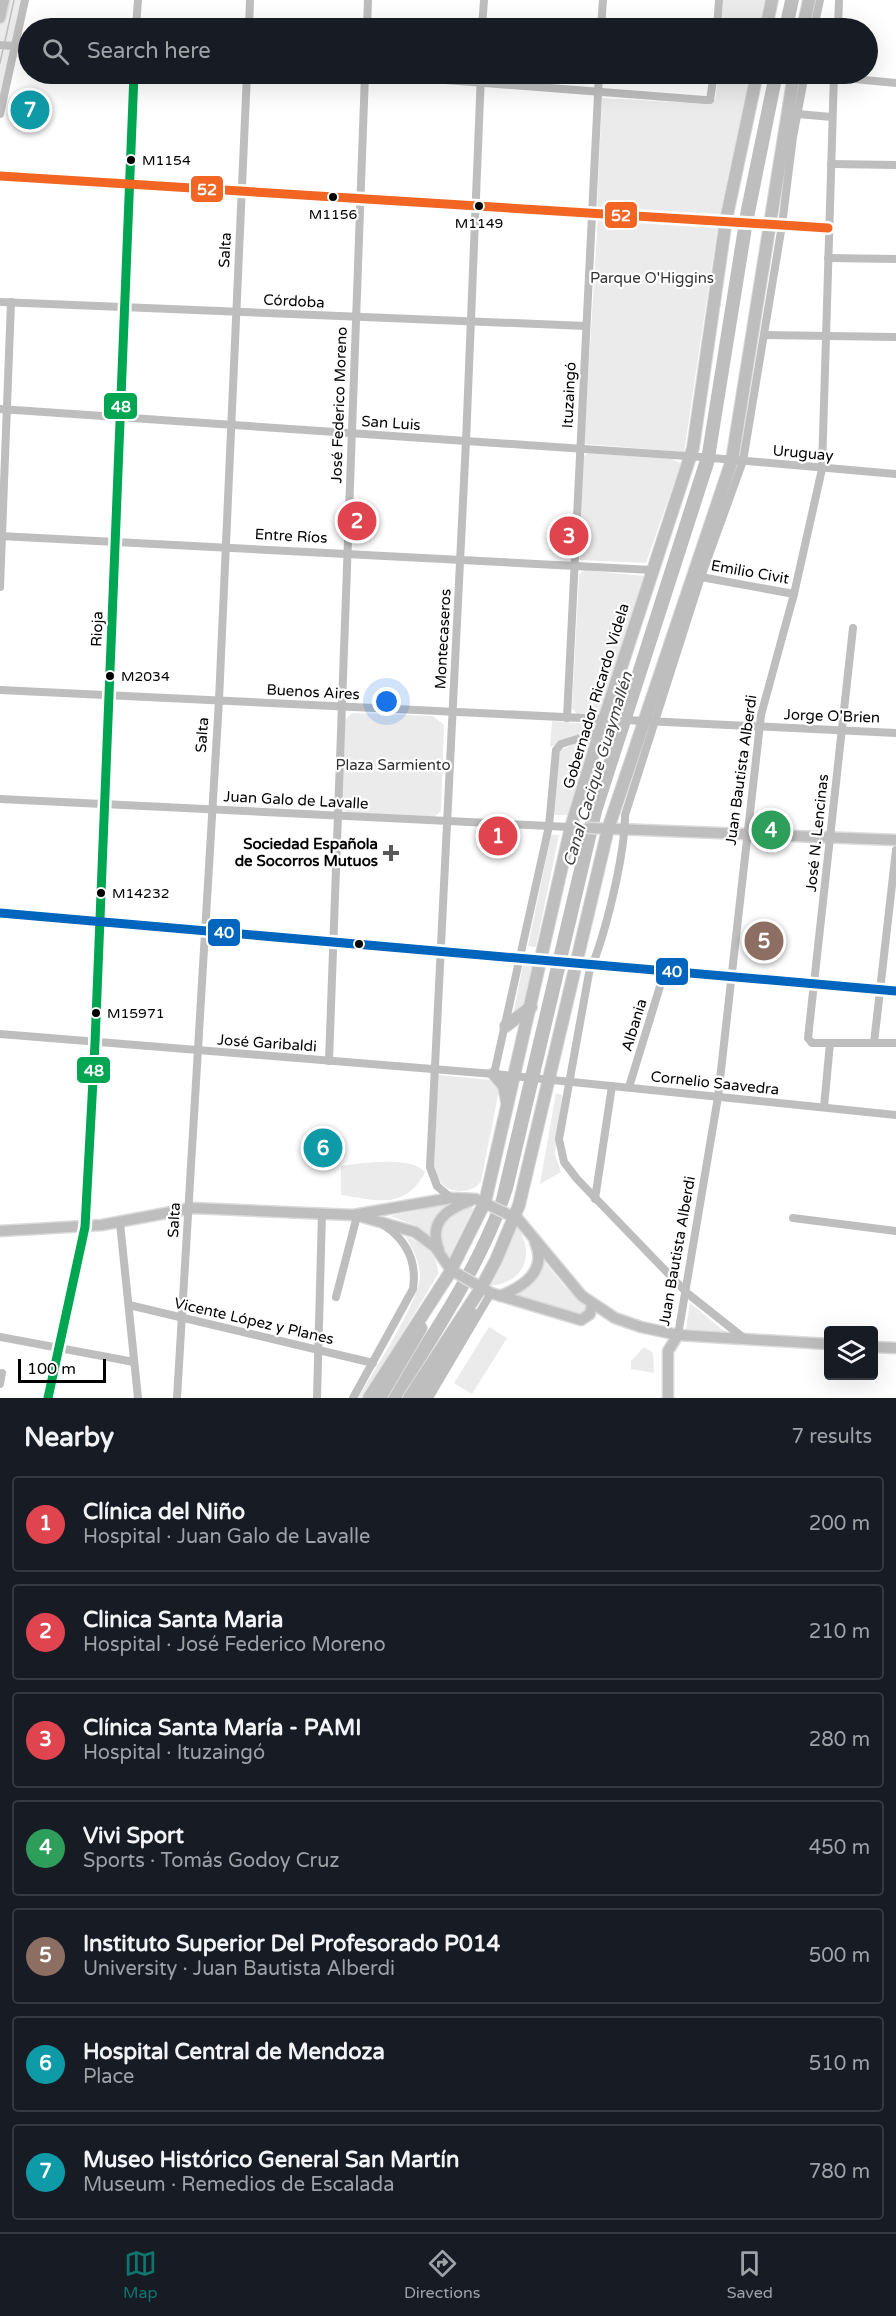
<!DOCTYPE html>
<html lang="en">
<head>
<meta charset="utf-8">
<style>
	:root { --surface:#171b24; --page:#20242c; --text:#f1f3f6; --muted:#9ea1a6; --line:#363941; --accent:#0f766e }
	body { margin:0; font-family:"Varela Round",sans-serif; background:var(--page); color:var(--text) }
	.controls { position:absolute; right:18px; bottom:18px; display:grid; overflow:hidden; border-radius:6px; box-shadow:0 6px 24px #0002 }
	.controls button { width:54px; height:54px; display:grid; place-items:center; padding:0; border:0; border-bottom:2px solid var(--line); background:var(--surface); color:var(--text); font:30px sans-serif }
	.scale { position:absolute; left:18px; bottom:15px; width:88px; box-sizing:border-box; padding-left:6px; border:3px solid #000; border-top:0; font-size:16px; line-height:21px; white-space:nowrap; color:#000; -webkit-text-stroke:4px #fff; paint-order:stroke }
	.you { position:absolute; left:387px; top:702px; width:21px; height:21px; margin:-15px; border:4px solid #fff; border-radius:50%; background:#1a73e8; box-shadow:0 0 0 9px #1a73e833 }
	.badge { display:grid; place-items:center; width:39px; height:39px; border-radius:50%; background:var(--accent); color:#fff; font-size:20px; font-weight:700 }
	.pin { position:absolute; translate:-50% -50%; border:3px solid #fff; box-shadow:0 2px 6px #0006 }
	.list { margin:0; padding:0; list-style:none }
	h2 { display:flex; justify-content:space-between; align-items:center; height:78px; margin:0; padding:0 24px; font-size:26px }
	h2 small { font-size:20px; font-weight:400; color:var(--muted) }
	.list li { display:grid; grid-template-columns:39px 1fr auto; gap:18px; align-items:center; box-sizing:border-box; height:96px; margin:0 12px 12px; padding:0 12px; border:2px solid var(--line); border-radius:6px }
	.list b { display:block; font-size:22px; white-space:nowrap }
	.list p { margin:0; font-size:20px; white-space:nowrap; color:var(--muted) }
	.list em { font-size:20px; font-style:normal; color:var(--muted) }
	.icon { flex:none; width:33px; height:33px; fill:none; stroke:currentColor; stroke-width:2; stroke-linecap:round; stroke-linejoin:round }
	.map { position:relative; flex:none; width:896px; height:1398px; overflow:hidden }
	.search { position:absolute; background:var(--surface); box-shadow:0 6px 24px #0002; left:18px; right:18px; top:18px; height:66px; display:flex; align-items:center; gap:15px; box-sizing:border-box; padding:0 21px; border-radius:33px; color:var(--muted); font-size:22px }
	.sheet { height:834px; background:var(--surface) }
	nav { display:flex; justify-content:space-around; align-items:center; box-sizing:border-box; height:84px; border-top:2px solid var(--line); background:var(--surface); font-size:16px; color:var(--muted) }
	nav a { display:grid; justify-items:center; gap:3px }
	nav .on { color:var(--accent) }
	.map>svg:first-child { display:block }
	.green { fill:#ebebeb }
	.water { fill:#bebebe }
	.lines { fill:none; stroke-linecap:round; stroke-linejoin:round }
	.stream { stroke:#bebebe; stroke-width:1.5 }
	.major-casing { stroke:#dbdbdb; stroke-width:13 }
	.highway-casing { stroke:#dbdbdb; stroke-width:14 }
	.minor { stroke:#bebebe; stroke-width:8 }
	.major { stroke:#bebebe; stroke-width:10 }
	.highway { stroke:#bebebe; stroke-width:12 }
	.bus-1-casing { stroke:#fff; stroke-width:14 }
	.bus-2-casing { stroke:#fff; stroke-width:14 }
	.bus-3-casing { stroke:#fff; stroke-width:14 }
	.bus-1 { stroke:#00a651; stroke-width:9 }
	.bus-2 { stroke:#0065bd; stroke-width:9 }
	.bus-3 { stroke:#f26522; stroke-width:9 }
	.bus-dot { fill:#000; stroke:#fff; stroke-width:2 }
	.poi-dot { fill:#595959; stroke:#fff; stroke-width:2 }
	.labels { text-anchor:middle; stroke-width:4.5; stroke-linejoin:round; paint-order:stroke }
	.bus-label { font-size:14px; fill:#000; stroke:#fff; text-anchor:start }
	.street-label { font-size:15px; fill:#000; stroke:#fff }
	.park-label { font-size:15px; fill:#323232; stroke:#fff }
	.poi-label { font-size:15px; font-weight:bold; fill:#000; stroke:#fff; text-anchor:end }
	.water-label { font-size:16px; font-style:italic; fill:#434343; stroke:#fff }
	.line-badge { stroke:#fff; stroke-width:2 }
	.badge-label { font-size:16px; text-anchor:middle; font-weight:bold; fill:#fff }
</style>
</head>
<body>
<div class="map">
<svg width="896" height="1398" viewBox="0 0 896 1398">
	<rect width="100%" height="100%" fill="#fff"/>
	<g class="green">
		<path d="M 4,0 L 25,0 L 0,114 L 0,18 Z"/>
		<path d="M 723,0 L 766,0 L 760,28 L 721,28 Z"/>
		<path d="M 719,74 L 750,74 L 720,214 L 597,208 L 602,98 L 709,104 L 715,99 Z"/>
		<path d="M 598,217 L 718,225 L 684,452 L 584,444 Z"/>
		<path d="M 588,453 L 671,459 L 681,463 L 646,563 L 580,560 L 583,457 Z"/>
		<path d="M 584,570 L 644,576 L 602,713 L 577,714 L 572,708 L 579,575 Z"/>
		<path d="M 352,713 L 433,716 L 444,725 L 441,811 L 434,817 L 347,813 L 341,806 L 344,721 Z"/>
		<path d="M 552,721 L 589,724 L 594,728 L 550,747 Z"/>
		<path d="M 592,737 L 568,815 L 553,815 L 560,750 Z"/>
		<path d="M 551,835 L 559,835 L 536,947 L 528,946 Z"/>
		<path d="M 523,965 L 533,966 L 523,1008 L 513,1015 Z"/>
		<path d="M 438,1075 L 492,1080 L 497,1082 L 499,1090 L 481,1181 C 473,1195 447,1194 439,1180 C 436,1177 435,1170 434,1166 Z"/>
		<path d="M 556,1093 L 562,1095 L 555,1154 L 561,1172 L 540,1184 Z"/>
		<path d="M 362,1163 C 379,1162 413,1158 425,1172 C 405,1211 376,1200 341,1195 L 341,1166 Z"/>
		<path d="M 451,1204 L 435,1217 L 430,1235 L 415,1225 L 390,1216 Z"/>
		<path d="M 466,1207 L 474,1208 L 449,1258 C 440,1248 436,1226 447,1216 C 451,1212 460,1210 466,1207 Z"/>
		<path d="M 517,1226 C 536,1255 524,1284 488,1286 Z"/>
		<path d="M 405,1236 C 423,1244 438,1253 438,1274 L 364,1398 L 358,1398 C 372,1374 421,1299 420,1275 C 420,1262 412,1247 405,1236 Z"/>
		<path d="M 542,1259 L 564,1286 L 588,1309 L 583,1315 L 517,1294 L 526,1288 Z"/>
		<path d="M 690,1303 L 725,1332 L 686,1329 Z"/>
		<path d="M 489,1327 L 507,1338 L 472,1394 L 454,1383 Z"/>
		<path d="M 644,1347 L 653,1353 L 654,1373 L 631,1369 L 631,1361 Z"/>
	</g>
	<g class="water">
		<path d="M 785,0 L 799,0 L 793,28 L 779,28 Z"/>
		<path d="M 769,74 L 783,74 L 752,228 L 714,464 L 602,812 L 513,1189 C 489,1265 443,1330 403,1398 L 385,1398 C 425,1334 470,1270 496,1199 L 587,814 L 702,453 L 741,209 Z"/>
	</g>
	<g class="lines">
		<g class="stream">
			<path d="M 5,41 L 14,0"/>
			<path d="M 0,63 L 3,49"/>
		</g>
		<defs>
			<g id="major">
				<path d="M 0,18 L 4,0"/>
				<path d="M 590,828 L 896,840"/>
				<path d="M 359,1216 L 415,1232 L 435,1247 L 451,1270 L 491,1293 L 581,1320 L 590,1314 L 592,1304"/>
				<path d="M 0,1231 L 102,1225 L 193,1208 L 353,1215 L 451,1198 L 476,1199 L 518,1219 L 582,1296 L 615,1318 L 641,1327 L 678,1335 L 828,1344"/>
				<path d="M 439,1250 C 428,1223 446,1209 470,1201"/>
				<path d="M 500,1296 C 523,1287 548,1271 535,1242"/>
				<path d="M 874,1347 L 896,1348"/>
				<path d="M 668,1398 L 668,1351 L 678,1335"/>
			</g>
			<g id="highway">
				<path d="M 766,28 L 772,0"/>
				<path d="M 803,28 L 809,0"/>
				<path d="M 506,1026 L 531,1007"/>
				<path d="M 494,1074 L 504,1086 L 507,1102"/>
				<path d="M 369,1398 L 449,1274 L 485,1202 L 571,827 L 600,732 L 693,448 L 726,220 L 757,74"/>
				<path d="M 380,1398 L 421,1328"/>
				<path d="M 409,1398 L 481,1288 L 496,1260 L 519,1205 L 608,829 L 732,460 L 794,74"/>
				<path d="M 419,1398 L 471,1313"/>
			</g>
		</defs>
		<use href="#major" class="major-casing"/>
		<use href="#highway" class="highway-casing"/>
		<g class="minor">
			<path d="M 136,28 L 138,0"/>
			<path d="M 249,28 L 250,0"/>
			<path d="M 367,28 L 368,0"/>
			<path d="M 482,28 L 484,0"/>
			<path d="M 601,28 L 603,0"/>
			<path d="M 717,28 L 719,0"/>
			<path d="M 814,28 L 820,0"/>
			<path d="M 838,28 L 839,0"/>
			<path d="M 0,45 L 28,47"/>
			<path d="M 367,74 L 705,100 L 710,100 L 714,74"/>
			<path d="M 834,77 L 896,83"/>
			<path d="M 0,114 L 25,0"/>
			<path d="M 797,114 L 832,117"/>
			<path d="M 831,164 L 896,165"/>
			<path d="M 0,176 L 828,228"/>
			<path d="M 828,258 L 896,259"/>
			<path d="M 0,302 L 586,326"/>
			<path d="M 765,335 L 896,337"/>
			<path d="M 0,409 L 701,457 L 896,474"/>
			<path d="M 0,536 L 652,570"/>
			<path d="M 701,577 L 794,594"/>
			<path d="M 0,587 L 11,302"/>
			<path d="M 853,628 L 808,1038 L 812,1043 L 896,1043"/>
			<path d="M 0,690 L 896,733"/>
			<path d="M 567,718 L 599,74"/>
			<path d="M 0,799 L 590,828"/>
			<path d="M 0,913 L 896,991"/>
			<path d="M 0,1034 L 494,1074 L 896,1115"/>
			<path d="M 874,1043 L 896,850"/>
			<path d="M 329,1061 L 365,74"/>
			<path d="M 494,1074 L 549,826 L 556,750 L 561,744 L 600,732"/>
			<path d="M 629,1087 L 665,970"/>
			<path d="M 824,1107 L 830,1043"/>
			<path d="M 451,1198 L 437,1186 L 430,1167 L 466,441 L 481,74"/>
			<path d="M 595,1199 L 612,1086"/>
			<path d="M 793,1218 L 896,1231"/>
			<path d="M 120,1223 L 138,1398"/>
			<path d="M 336,1297 L 357,1216"/>
			<path d="M 129,1305 L 373,1363"/>
			<path d="M 678,1335 L 718,1097 L 761,715 L 794,594 L 822,469 L 834,74"/>
			<path d="M 0,1337 L 134,1362"/>
			<path d="M 745,1339 L 687,1293 L 577,1179 L 564,1162 L 559,1139 L 589,973 C 605,937 625,855 625,815 L 701,577 L 743,461 L 782,225 L 793,137 L 805,74"/>
			<path d="M 0,1384 L 2,1373"/>
			<path d="M 48,1398 L 85,1227 L 95,1043 L 134,74"/>
			<path d="M 177,1398 L 219,700 L 247,74"/>
			<path d="M 317,1398 L 322,1213"/>
			<path d="M 353,1398 L 413,1289 C 417,1262 407,1241 385,1226"/>
			<path d="M 429,1398 L 491,1293"/>
		</g>
		<use href="#major" class="major"/>
		<use href="#highway" class="highway"/>
		<defs>
			<path id="bus-1" d="M 48,1398 L 85,1227 L 95,1043 L 134,74"/>
			<path id="bus-2" d="M 0,913 L 896,991"/>
			<path id="bus-3" d="M 0,176 L 828,228"/>
		</defs>
		<use href="#bus-1" class="bus-1-casing"/>
		<use href="#bus-2" class="bus-2-casing"/>
		<use href="#bus-3" class="bus-3-casing"/>
		<use href="#bus-1" class="bus-1"/>
		<use href="#bus-2" class="bus-2"/>
		<use href="#bus-3" class="bus-3"/>
	</g>
	<g class="bus-dot">
		<circle cx="131" cy="160" r="5"/>
		<circle cx="333" cy="197" r="5"/>
		<circle cx="479" cy="206" r="5"/>
		<circle cx="110" cy="676" r="5"/>
		<circle cx="101" cy="893" r="5"/>
		<circle cx="359" cy="944" r="5"/>
		<circle cx="96" cy="1013" r="5"/>
	</g>
	<path class="poi-dot" d="M388 844h6v6h6v6h-6v6h-6v-6h-6v-6h6z"/>
	<g class="labels">
		<g class="bus-label">
			<text x="142" y="165">M1154</text>
			<text x="333" y="219" text-anchor="middle">M1156</text>
			<text x="479" y="228" text-anchor="middle">M1149</text>
			<text x="121" y="681">M2034</text>
			<text x="112" y="898">M14232</text>
			<text x="107" y="1018">M15971</text>
		</g>
		<g class="street-label">
			<text transform="translate(225 250) rotate(-87)" y="5">Salta</text>
			<text transform="translate(294 301) rotate(3)" y="5">Córdoba</text>
			<text transform="translate(569 395) rotate(-87)" y="5">Ituzaingó</text>
			<text transform="translate(339 405) rotate(-88)" y="5">José Federico Moreno</text>
			<text transform="translate(391 423) rotate(4)" y="5">San Luis</text>
			<text transform="translate(803 453) rotate(5)" y="5">Uruguay</text>
			<text transform="translate(291 536) rotate(3)" y="5">Entre Ríos</text>
			<text transform="translate(750 572) rotate(10)" y="5">Emilio Civit</text>
			<text transform="translate(97 629) rotate(-88)" y="5">Rioja</text>
			<text transform="translate(443 639) rotate(-87)" y="5">Montecaseros</text>
			<text transform="translate(313 692) rotate(3)" y="5">Buenos Aires</text>
			<text transform="translate(596 696) rotate(-73)" y="5">Gobernador Ricardo Videla</text>
			<text transform="translate(832 716) rotate(2)" y="5">Jorge O'Brien</text>
			<text transform="translate(202 735) rotate(-86)" y="5">Salta</text>
			<text transform="translate(741 770) rotate(-82)" y="5">Juan Bautista Alberdi</text>
			<text transform="translate(296 800) rotate(3)" y="5">Juan Galo de Lavalle</text>
			<text transform="translate(817 833) rotate(-84)" y="5">José N. Lencinas</text>
			<text transform="translate(634 1025) rotate(-73)" y="5">Albania</text>
			<text transform="translate(267 1043) rotate(4)" y="5">José Garibaldi</text>
			<text transform="translate(715 1083) rotate(6)" y="5">Cornelio Saavedra</text>
			<text transform="translate(174 1220) rotate(-87)" y="5">Salta</text>
			<text transform="translate(677 1251) rotate(-80)" y="5">Juan Bautista Alberdi</text>
			<text transform="translate(254 1321) rotate(13)" y="5">Vicente López y Planes</text>
		</g>
		<g class="park-label">
			<text x="652" y="283">Parque O'Higgins</text>
			<text x="393" y="770">Plaza Sarmiento</text>
		</g>
		<g class="poi-label">
			<text x="378" y="849">Sociedad Española<tspan x="378" dy="17">de Socorros Mutuos</tspan></text>
		</g>
		<g class="water-label">
			<text transform="translate(597 769) rotate(-73)" y="6">Canal Cacique Guaymallén</text>
		</g>
	</g>
	<g class="line-badge">
		<rect x="190" y="175" width="34" height="28" rx="6" fill="#f26522"/>
		<rect x="604" y="201" width="34" height="28" rx="6" fill="#f26522"/>
		<rect x="103" y="392" width="35" height="28" rx="6" fill="#00a651"/>
		<rect x="207" y="918" width="34" height="29" rx="6" fill="#0065bd"/>
		<rect x="655" y="957" width="34" height="29" rx="6" fill="#0065bd"/>
		<rect x="76" y="1056" width="35" height="28" rx="6" fill="#00a651"/>
	</g>
	<g class="badge-label">
		<text x="207" y="195">52</text>
		<text x="621" y="221">52</text>
		<text x="121" y="412">48</text>
		<text x="224" y="938">40</text>
		<text x="672" y="977">40</text>
		<text x="94" y="1076">48</text>
	</g>
</svg>
<div class="controls">
<button><svg class="icon" aria-label="layers" viewBox="0 0 24 24"><path d="M12 4l9 5-9 5-9-5zM3 14l9 5 9-5"/></svg></button>
</div>
<div class="scale">100 m</div>
<div class="you"></div>
<div class="pin badge" style="left:498px;top:836px;background:#e0444e">1</div>
<div class="pin badge" style="left:357px;top:521px;background:#e0444e">2</div>
<div class="pin badge" style="left:569px;top:536px;background:#e0444e">3</div>
<div class="pin badge" style="left:771px;top:830px;background:#2e9e5b">4</div>
<div class="pin badge" style="left:764px;top:941px;background:#8d6e63">5</div>
<div class="pin badge" style="left:323px;top:1148px;background:#0f9aa8">6</div>
<div class="pin badge" style="left:30px;top:110px;background:#0f9aa8">7</div>
<div class="search"><svg class="icon" aria-label="search" viewBox="0 0 24 24"><circle cx="10" cy="10" r="6"/><path d="M15 15l6 6"/></svg>Search here</div>
</div>
<section class="sheet">
<h2>Nearby<small>7 results</small></h2>
<ul class="list">
<li><span class="badge" style="background:#e0444e">1</span><div><b>Clínica del Niño</b><p>Hospital · Juan Galo de Lavalle</p></div><em>200 m</em></li>
<li><span class="badge" style="background:#e0444e">2</span><div><b>Clinica Santa Maria</b><p>Hospital · José Federico Moreno</p></div><em>210 m</em></li>
<li><span class="badge" style="background:#e0444e">3</span><div><b>Clínica Santa María - PAMI</b><p>Hospital · Ituzaingó</p></div><em>280 m</em></li>
<li><span class="badge" style="background:#2e9e5b">4</span><div><b>Vivi Sport</b><p>Sports · Tomás Godoy Cruz</p></div><em>450 m</em></li>
<li><span class="badge" style="background:#8d6e63">5</span><div><b>Instituto Superior Del Profesorado P014</b><p>University · Juan Bautista Alberdi</p></div><em>500 m</em></li>
<li><span class="badge" style="background:#0f9aa8">6</span><div><b>Hospital Central de Mendoza</b><p>Place</p></div><em>510 m</em></li>
<li><span class="badge" style="background:#0f9aa8">7</span><div><b>Museo Histórico General San Martín</b><p>Museum · Remedios de Escalada</p></div><em>780 m</em></li>
</ul>
</section>
<nav>
<a class="on"><svg class="icon" aria-label="map" viewBox="0 0 24 24"><path d="M3 6l6-2 6 2 6-2v14l-6 2-6-2-6 2zM9 4v14M15 6v14"/></svg>Map</a>
<a><svg class="icon" aria-label="directions" viewBox="0 0 24 24"><path d="M12 3l9 9-9 9-9-9zM9 14v-3h6M13 9l2 2-2 2"/></svg>Directions</a>
<a><svg class="icon" aria-label="saved" viewBox="0 0 24 24"><path d="M7 4h10v16l-5-4-5 4z"/></svg>Saved</a>
</nav>
</body>
</html>
